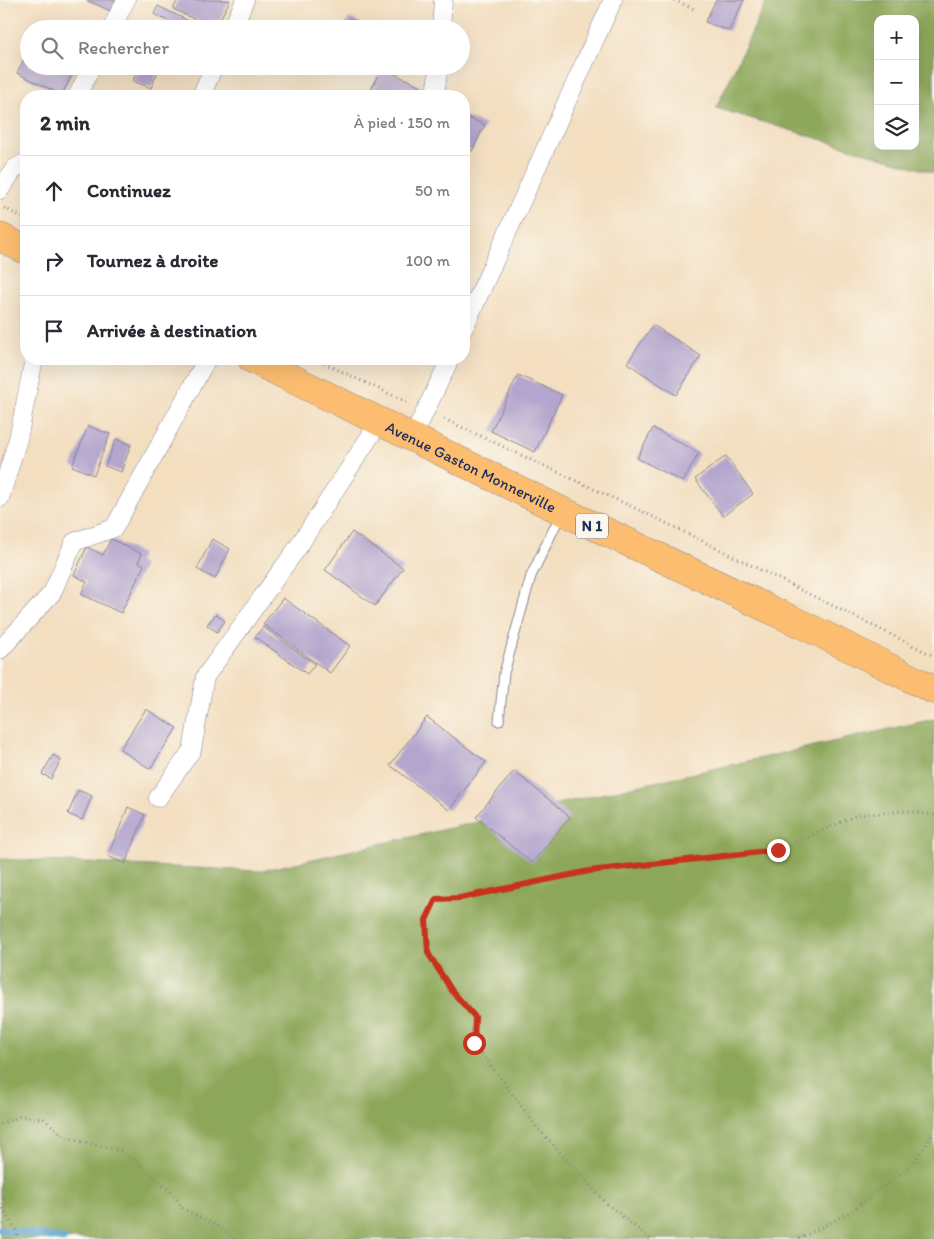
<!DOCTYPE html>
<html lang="fr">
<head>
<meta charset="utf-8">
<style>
	:root { --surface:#fff; --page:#f2f2f3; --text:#2b2b33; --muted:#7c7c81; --line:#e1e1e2 }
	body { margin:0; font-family:Itim,sans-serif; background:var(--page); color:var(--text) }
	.controls { position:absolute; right:15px; top:15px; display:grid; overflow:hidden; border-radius:10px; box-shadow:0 5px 20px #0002 }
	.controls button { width:45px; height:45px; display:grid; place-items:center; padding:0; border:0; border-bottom:1px solid var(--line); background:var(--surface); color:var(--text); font:25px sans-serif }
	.stop { position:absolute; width:15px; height:15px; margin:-11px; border:4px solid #c8321e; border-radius:50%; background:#fff }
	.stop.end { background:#c8321e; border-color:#fff; box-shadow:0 1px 5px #0008 }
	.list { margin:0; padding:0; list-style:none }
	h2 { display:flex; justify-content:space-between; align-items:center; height:65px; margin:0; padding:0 20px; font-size:21px }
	h2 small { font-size:16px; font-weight:400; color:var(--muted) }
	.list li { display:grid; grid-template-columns:32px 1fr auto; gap:15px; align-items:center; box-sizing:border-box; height:70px; padding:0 20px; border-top:1px solid var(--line) }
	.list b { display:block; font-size:19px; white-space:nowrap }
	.list em { font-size:16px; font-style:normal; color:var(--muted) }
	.icon { flex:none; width:28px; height:28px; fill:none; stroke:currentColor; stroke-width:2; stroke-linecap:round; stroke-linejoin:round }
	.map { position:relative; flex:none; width:934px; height:1239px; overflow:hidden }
	.search { position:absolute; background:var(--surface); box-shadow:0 5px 20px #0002; left:20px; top:20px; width:450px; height:55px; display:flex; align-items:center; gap:12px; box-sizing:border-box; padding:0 18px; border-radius:28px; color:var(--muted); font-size:19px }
	.panel { position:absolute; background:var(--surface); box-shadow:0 5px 20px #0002; left:20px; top:90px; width:450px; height:275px; border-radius:20px }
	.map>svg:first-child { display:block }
	.forest { fill:#8da75a; stroke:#546b5c; fill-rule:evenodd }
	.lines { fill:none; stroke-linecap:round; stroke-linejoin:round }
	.stream { stroke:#58a1cf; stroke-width:7 }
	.building { fill:#b3a5ce }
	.lane-casing { stroke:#87868f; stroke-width:11 }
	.street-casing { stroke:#87868f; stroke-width:19 }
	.primary-casing { stroke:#87868f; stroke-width:29 }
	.path { stroke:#87868f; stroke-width:3; stroke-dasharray:1 4; stroke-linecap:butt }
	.lane { stroke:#fff; stroke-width:9 }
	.street { stroke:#fff; stroke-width:18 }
	.primary { stroke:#fcbd6f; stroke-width:28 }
	.route { stroke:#c8321e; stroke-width:6 }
	.labels { text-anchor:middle; stroke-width:5; stroke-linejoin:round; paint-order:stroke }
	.shield { fill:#fbf7ec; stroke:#5e6b89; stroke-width:1 }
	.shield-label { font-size:15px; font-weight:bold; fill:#1b2f5e }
	.street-label { font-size:16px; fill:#1b2f5e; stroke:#fbf7ec }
</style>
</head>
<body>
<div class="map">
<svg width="934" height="1239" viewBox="0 0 934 1239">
	<rect width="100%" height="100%" fill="#fbf7ec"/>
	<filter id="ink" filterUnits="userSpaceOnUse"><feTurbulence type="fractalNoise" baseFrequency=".02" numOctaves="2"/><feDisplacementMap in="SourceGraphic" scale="10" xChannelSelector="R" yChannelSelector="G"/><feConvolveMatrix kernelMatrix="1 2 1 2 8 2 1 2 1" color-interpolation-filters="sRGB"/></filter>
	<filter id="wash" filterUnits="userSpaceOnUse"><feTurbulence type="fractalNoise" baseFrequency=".0096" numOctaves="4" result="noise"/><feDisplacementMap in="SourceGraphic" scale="20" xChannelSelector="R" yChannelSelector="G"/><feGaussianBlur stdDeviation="1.12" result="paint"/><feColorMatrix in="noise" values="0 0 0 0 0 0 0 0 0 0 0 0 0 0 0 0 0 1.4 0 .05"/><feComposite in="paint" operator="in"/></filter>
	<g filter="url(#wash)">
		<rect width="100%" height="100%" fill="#f3dec0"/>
		<g class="forest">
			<path d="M 767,0 L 934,0 L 934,173 L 716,108 ZM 878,19 L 915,19 L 915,146 L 878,146 Z"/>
			<path d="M 934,719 L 934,1239 L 0,1239 L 0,859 L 260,871 Z"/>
		</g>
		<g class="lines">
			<path class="stream" d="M 0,1229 L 64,1239"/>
		</g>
		<g id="blocks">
			<g class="building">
				<path d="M 86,0 L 119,0 L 113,12 Z"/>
				<path d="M 178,0 L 230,0 L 215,29 L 173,9 Z"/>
				<path d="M 716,0 L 744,0 L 729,31 L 705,22 Z"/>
				<path d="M 158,6 L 205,29 L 177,29 L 178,26 L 154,14 Z"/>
				<path d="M 349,18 L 356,21 L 371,29 L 345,29 L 344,28 Z"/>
				<path d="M 69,23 L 80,29 L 66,29 Z"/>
				<path d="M 29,49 L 29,66 L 76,66 L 62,95 L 17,73 Z"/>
				<path d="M 138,66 L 160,66 L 151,88 L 133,81 Z"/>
				<path d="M 381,68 L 421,86 L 417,96 L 368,96 Z"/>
				<path d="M 464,116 L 485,125 L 472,151 L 464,148 Z"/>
				<path d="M 653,325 L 701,356 L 676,395 L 627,363 Z"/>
				<path d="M 518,375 L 562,395 L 535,452 L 491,431 Z"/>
				<path d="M 88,426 L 110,434 L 94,475 L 72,466 Z"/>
				<path d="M 653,428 L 699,453 L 683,482 L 637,458 Z"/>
				<path d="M 116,439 L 131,445 L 121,472 L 105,466 Z"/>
				<path d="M 726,456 L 753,494 L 723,516 L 695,479 Z"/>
				<path d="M 352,532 L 403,568 L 375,606 L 325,570 Z"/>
				<path d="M 111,539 L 142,554 L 138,562 L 144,565 L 121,613 L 81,594 L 87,582 L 74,575 L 87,547 L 103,555 Z"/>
				<path d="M 212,539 L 230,549 L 215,579 L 197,569 Z"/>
				<path d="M 283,598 L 350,646 L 330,673 L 263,624 Z"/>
				<path d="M 216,614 L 225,621 L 217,632 L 207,625 Z"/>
				<path d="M 263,627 L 315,664 L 307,674 L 255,637 Z"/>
				<path d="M 146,709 L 177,728 L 150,769 L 120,749 Z"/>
				<path d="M 427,717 L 486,762 L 449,810 L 390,765 Z"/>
				<path d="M 53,755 L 61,760 L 51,779 L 42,774 Z"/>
				<path d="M 514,771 L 570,817 L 532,863 L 476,817 Z"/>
				<path d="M 78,790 L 92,796 L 82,820 L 68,814 Z"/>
				<path d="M 128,807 L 145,815 L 125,864 L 108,856 Z"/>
			</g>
		</g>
	</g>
	<g filter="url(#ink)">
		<use href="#blocks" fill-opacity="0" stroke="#87868f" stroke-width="1"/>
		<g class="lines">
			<defs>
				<path id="lane" d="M 499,721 L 504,673 L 531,576 L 561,514"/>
				<g id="street">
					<path d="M 111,29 L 126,0"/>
					<path d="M 232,29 L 245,0"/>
					<path d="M 441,29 L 443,0"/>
					<path d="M 77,96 L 92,66"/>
					<path d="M 201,96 L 214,66"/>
					<path d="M 433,96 L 436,87 L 439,66"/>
					<path d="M 0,190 L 15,168 L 26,162"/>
					<path d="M 464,328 L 613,0"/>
					<path d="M 413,437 L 450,359"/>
					<path d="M 0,498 L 18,439 L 34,359"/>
					<path d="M 0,650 L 52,593 L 74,542 L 114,528 L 207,359"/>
					<path d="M 158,798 L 192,750 L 205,677 L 298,547 L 380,421"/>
				</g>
				<g id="primary">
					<path d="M 0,237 L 26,250"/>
					<path id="s1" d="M 252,359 L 562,511 L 822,634 L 934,690"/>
				</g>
			</defs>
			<use href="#lane" class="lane-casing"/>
			<use href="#street" class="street-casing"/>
			<use href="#primary" class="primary-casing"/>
			<g class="path">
				<path d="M 674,0 L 694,9"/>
				<path d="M 4,208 L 26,219"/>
				<path d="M 315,359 L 409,403"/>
				<path d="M 444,419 L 658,519 L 934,656"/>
				<path d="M 0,1124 L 21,1116 L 44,1119 L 65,1137 L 120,1151 L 138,1163 L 165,1187 L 173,1194 L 183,1209 L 218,1226 L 235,1239"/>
				<path d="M 0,1204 L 17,1232 L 18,1239"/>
				<path d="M 650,1239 L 605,1202 L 536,1126 L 474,1043 L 475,1017 L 452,991 L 429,953 L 426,920 L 436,899 L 460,898 L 589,871 L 778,850 L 857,815 L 906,811 L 934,815"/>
				<path d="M 799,1239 L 852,1211 L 914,1163 L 934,1132"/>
			</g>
			<use href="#lane" class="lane"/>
			<use href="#street" class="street"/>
			<use href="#primary" class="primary"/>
		</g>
	</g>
	<g class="lines" filter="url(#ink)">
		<path class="route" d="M 474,1043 L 475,1017 L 452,991 L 428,953 L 426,920 L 436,899 L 460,898 L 589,871 L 778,850"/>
	</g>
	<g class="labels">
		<rect class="shield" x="576" y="513.5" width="32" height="25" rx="4"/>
		<g class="shield-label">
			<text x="592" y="531">N 1</text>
		</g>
		<g class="street-label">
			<text dy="6" stroke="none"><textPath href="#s1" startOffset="244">Avenue Gaston Monnerville</textPath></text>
		</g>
	</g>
</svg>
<div class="controls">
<button>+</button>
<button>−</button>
<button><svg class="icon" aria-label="layers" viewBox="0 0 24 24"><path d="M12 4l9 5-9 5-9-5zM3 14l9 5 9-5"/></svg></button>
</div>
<div class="stop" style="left:474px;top:1043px"></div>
<div class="stop end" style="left:778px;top:850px"></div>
<div class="search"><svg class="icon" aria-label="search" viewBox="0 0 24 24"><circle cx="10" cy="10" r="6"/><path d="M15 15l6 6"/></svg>Rechercher</div>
<section class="panel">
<h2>2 min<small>À pied · 150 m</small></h2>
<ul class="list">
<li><svg class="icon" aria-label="ahead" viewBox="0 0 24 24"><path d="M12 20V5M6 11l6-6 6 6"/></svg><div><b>Continuez</b></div><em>50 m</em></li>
<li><svg class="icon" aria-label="right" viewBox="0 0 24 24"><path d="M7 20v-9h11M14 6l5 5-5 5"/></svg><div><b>Tournez à droite</b></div><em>100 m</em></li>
<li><svg class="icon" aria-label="arrive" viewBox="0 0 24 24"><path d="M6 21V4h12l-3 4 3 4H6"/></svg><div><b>Arrivée à destination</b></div></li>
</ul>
</section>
</div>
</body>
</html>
